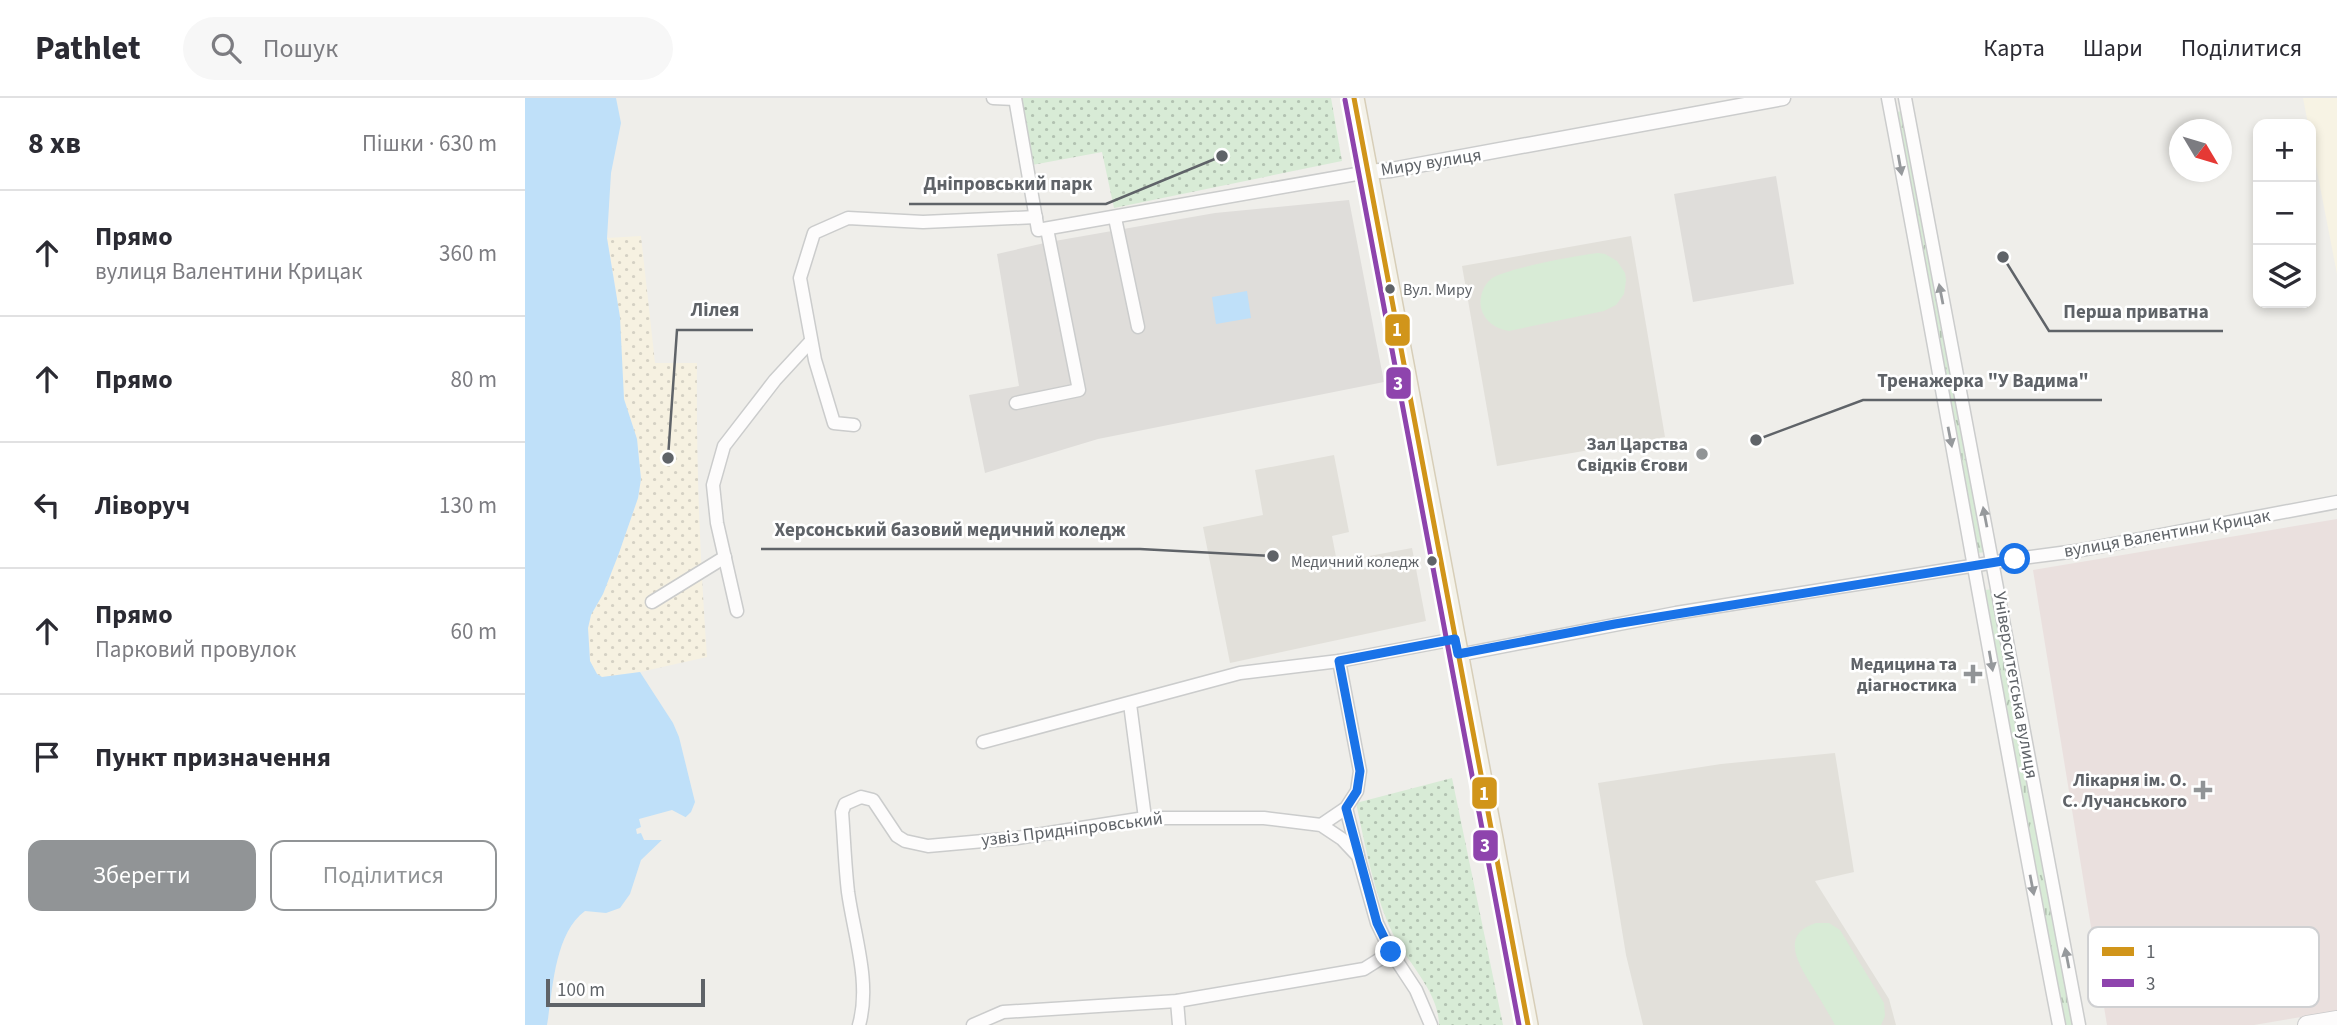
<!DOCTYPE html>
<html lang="uk">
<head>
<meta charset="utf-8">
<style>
	:root { --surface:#fff; --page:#f7f7f7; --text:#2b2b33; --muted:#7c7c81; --line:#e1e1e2; --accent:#919496 }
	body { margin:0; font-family:"Source Sans 3",sans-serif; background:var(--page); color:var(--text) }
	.controls { position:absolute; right:21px; top:21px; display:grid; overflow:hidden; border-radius:14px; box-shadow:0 4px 10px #0003 }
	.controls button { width:63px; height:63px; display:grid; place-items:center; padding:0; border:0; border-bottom:2px solid var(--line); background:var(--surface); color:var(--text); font:35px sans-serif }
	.compass { position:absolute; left:1644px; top:21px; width:63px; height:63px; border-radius:50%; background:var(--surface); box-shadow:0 4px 10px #0003; rotate:128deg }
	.scale { position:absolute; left:21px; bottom:18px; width:159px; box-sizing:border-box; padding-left:7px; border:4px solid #5f6368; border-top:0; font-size:19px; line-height:24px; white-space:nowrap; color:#5f6368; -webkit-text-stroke:5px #fff; paint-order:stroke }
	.stop { position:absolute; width:21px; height:21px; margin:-16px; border:5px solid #1a73e8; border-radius:50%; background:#fff }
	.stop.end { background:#1a73e8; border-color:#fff; box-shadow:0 2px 7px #0008 }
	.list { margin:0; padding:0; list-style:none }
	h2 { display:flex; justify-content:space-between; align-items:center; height:91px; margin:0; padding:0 28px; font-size:30px }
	h2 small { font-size:23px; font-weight:400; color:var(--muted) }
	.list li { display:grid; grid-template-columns:46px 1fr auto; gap:21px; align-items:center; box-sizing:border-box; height:126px; padding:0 28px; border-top:2px solid var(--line) }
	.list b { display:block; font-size:26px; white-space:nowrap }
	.list p { margin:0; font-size:23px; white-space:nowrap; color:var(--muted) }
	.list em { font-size:23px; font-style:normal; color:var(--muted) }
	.actions { display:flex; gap:14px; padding:21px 28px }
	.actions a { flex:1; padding:16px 0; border:2px solid var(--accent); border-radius:14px; text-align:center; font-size:24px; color:var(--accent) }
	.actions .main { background:var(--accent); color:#fff }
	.icon { flex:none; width:38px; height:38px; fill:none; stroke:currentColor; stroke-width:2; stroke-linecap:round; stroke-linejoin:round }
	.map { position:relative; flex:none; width:1812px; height:927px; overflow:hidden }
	header { display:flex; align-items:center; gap:42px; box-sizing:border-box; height:98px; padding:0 35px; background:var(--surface); border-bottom:2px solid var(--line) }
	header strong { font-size:33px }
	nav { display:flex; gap:38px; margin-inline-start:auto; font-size:24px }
	.search { width:490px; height:63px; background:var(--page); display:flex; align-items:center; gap:18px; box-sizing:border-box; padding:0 24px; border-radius:38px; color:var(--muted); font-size:26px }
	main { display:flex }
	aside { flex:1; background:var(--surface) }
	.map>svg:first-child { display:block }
	.commercial { fill:#f7f3e4 }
	.industrial { fill:#dfddda }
	.education { fill:#e2e0da }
	.medical { fill:#eae0de }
	.grass { fill:url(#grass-tufts) }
	.sand { fill:url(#sand-dots) }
	.park { fill:url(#park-dots) }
	.pitch { fill:#d8ebd6 }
	.water { fill:#bfe0f9 }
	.pier { fill:#efeeea }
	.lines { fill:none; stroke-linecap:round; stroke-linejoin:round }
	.minor-casing { stroke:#cbcccc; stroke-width:15 }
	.tertiary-casing { stroke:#cbcccc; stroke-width:17 }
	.secondary-casing { stroke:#cacacb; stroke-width:20 }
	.primary-casing { stroke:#d7ceb8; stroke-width:22 }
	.minor { stroke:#fdfcfc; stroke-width:12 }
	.tertiary { stroke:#fdfcfc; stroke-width:14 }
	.secondary { stroke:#fdfcfc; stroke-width:18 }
	.primary { stroke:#f4f2e9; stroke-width:19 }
	.bus-1-casing { stroke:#fff; stroke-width:10 }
	.bus-2-casing { stroke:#fff; stroke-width:10 }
	.bus-1 { stroke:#d1951a; stroke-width:5 }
	.bus-2 { stroke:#8e44ad; stroke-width:5 }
	.oneway { fill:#96999c }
	.route { stroke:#1a73e8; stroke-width:9 }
	.bus-dot { fill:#5f6368; stroke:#fff; stroke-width:2.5 }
	.poi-dot { fill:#919496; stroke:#fff; stroke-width:2.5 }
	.labels { text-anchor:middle; stroke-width:5; stroke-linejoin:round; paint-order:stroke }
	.bus-label { font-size:16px; fill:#5f6368; stroke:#fff; text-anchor:start }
	.street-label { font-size:18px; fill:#5f6368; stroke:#fff }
	.poi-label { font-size:18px; font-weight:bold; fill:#5f6368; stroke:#fff; text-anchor:end }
	.key { fill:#fff; stroke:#cfd0d2; stroke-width:2 }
	.key-label { font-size:19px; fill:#5f6368 }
	.leader { fill:none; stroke:#5f6368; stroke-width:2.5 }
	.callout-dot { fill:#5f6368; stroke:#fff; stroke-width:2.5 }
	.callout-label { font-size:19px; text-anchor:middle; font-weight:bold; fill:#5f6368; stroke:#fff; stroke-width:5; stroke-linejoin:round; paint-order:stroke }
	.line-badge { stroke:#fff; stroke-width:2.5 }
	.badge-label { font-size:19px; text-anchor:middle; font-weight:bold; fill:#fff }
</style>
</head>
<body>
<header>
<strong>Pathlet</strong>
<div class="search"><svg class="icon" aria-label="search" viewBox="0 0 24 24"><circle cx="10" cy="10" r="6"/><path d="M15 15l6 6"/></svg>Пошук</div>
<nav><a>Карта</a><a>Шари</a><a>Поділитися</a></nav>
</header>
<main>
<aside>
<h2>8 хв<small>Пішки · 630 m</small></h2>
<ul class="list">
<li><svg class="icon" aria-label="ahead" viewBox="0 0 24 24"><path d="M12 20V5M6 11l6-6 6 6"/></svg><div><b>Прямо</b><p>вулиця Валентини Крицак</p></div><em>360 m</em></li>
<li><svg class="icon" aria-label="ahead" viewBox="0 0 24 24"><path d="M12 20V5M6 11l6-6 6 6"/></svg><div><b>Прямо</b></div><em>80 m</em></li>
<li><svg class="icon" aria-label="left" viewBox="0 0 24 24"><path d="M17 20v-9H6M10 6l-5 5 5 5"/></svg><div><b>Ліворуч</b></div><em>130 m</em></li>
<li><svg class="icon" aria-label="ahead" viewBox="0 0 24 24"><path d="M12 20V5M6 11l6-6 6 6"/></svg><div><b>Прямо</b><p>Парковий провулок</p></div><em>60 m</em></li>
<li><svg class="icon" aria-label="arrive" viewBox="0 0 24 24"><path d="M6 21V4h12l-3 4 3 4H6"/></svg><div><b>Пункт призначення</b></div></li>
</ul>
<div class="actions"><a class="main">Зберегти</a><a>Поділитися</a></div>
</aside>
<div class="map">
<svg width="1812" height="927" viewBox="0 0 1812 927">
	<defs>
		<pattern id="grass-tufts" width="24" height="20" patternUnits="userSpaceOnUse" patternTransform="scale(1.75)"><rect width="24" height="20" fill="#d8ebd6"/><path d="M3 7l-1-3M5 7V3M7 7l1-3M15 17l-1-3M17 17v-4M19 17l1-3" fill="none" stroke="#b2c2b1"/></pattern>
		<pattern id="sand-dots" width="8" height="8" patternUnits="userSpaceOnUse" patternTransform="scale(1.75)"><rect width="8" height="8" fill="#f6f1e1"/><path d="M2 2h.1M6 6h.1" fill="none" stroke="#d5d1c4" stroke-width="1.8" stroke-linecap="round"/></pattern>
		<pattern id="park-dots" width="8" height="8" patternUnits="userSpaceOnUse" patternTransform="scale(1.75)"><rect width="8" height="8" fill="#d8ebd6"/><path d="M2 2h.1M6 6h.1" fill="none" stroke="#b2c2b1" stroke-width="1.8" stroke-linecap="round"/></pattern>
	</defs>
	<rect width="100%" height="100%" fill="#efeeea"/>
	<path class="commercial" d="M 1778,0 L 1812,0 L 1812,176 L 1786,42 L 1786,26 L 1783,26 Z"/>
	<g class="industrial">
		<path d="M 1251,78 L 1269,186 L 1168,204 L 1149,96 Z"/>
		<path d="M 824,102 L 859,284 L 573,341 L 460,375 L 444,297 L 494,288 L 472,156 L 524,144 L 690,115 Z"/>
	</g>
	<g class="education">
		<path d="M 1106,138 L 1140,339 L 972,368 L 937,168 Z"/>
		<path d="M 809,357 L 824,434 L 807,438 L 812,464 L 887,450 L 901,523 L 705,565 L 678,429 L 738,417 L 730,372 Z"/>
		<path d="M 1310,655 L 1329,774 L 1290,783 L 1364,901 L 1371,927 L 1118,927 L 1101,857 L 1073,685 L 1196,666 Z"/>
	</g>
	<path class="medical" d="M 1812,421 L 1812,913 L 1729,927 L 1582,927 L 1508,472 Z"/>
	<g class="grass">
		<path d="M 1378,13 L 1460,454 L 1453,455 L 1371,14 Z"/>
		<path d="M 1468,491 L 1548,927 L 1540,927 L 1460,492 Z"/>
	</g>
	<path class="sand" d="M 116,138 L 130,265 L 172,265 C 171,364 175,460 182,559 L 115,574 L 77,579 L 72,576 L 65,563 L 63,530 L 66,516 L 78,496 L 94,455 L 113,400 L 116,381 L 112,341 L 99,301 L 91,192 L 82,140 Z"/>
	<g class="park">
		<path d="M 497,0 L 806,0 L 817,63 L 589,110 L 577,54 L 507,67 Z"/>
		<path d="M 927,680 L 978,927 L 914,927 C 914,894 882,864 868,836 C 849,797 840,746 831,705 Z"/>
	</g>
	<g class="pitch">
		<path d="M 1073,155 L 1080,156 L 1092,163 L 1100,175 L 1101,182 L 1099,196 L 1091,207 L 1079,213 L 984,233 C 971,231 960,224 956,210 C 954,199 958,188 966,181 C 978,171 1054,157 1073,155 Z"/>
		<path d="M 1291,825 L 1304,825 L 1315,832 L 1359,905 L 1360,918 L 1356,927 L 1310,927 C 1303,914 1295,901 1287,888 C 1274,867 1254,836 1291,825 Z"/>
	</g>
	<g class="water">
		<path d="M 0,0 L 91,0 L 96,25 L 86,75 L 82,140 L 95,219 L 99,301 L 112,341 L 116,381 L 113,400 L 94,455 L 78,496 L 66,517 L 63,530 L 65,563 L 72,576 L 77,579 L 115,574 L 148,625 L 154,639 L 170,704 L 166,714 L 116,762 L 105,796 L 95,810 L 81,815 L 60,813 C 29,836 28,892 22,927 L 0,927 Z"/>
		<path d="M 722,193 L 726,220 L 691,226 L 687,199 Z"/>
	</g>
	<path class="pier" d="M 147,712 L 164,721 L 141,742 L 119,742 L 116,735 L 112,736 L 111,731 L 116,729 L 114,721 Z"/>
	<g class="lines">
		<defs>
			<g id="minor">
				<path d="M 468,0 L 490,1"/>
				<path d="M 490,0 L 513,132 L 843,74"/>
				<path d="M 1363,0 C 1422,309 1474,619 1534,927"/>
				<path d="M 1380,0 L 1554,927"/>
				<path d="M 590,120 L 613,229"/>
				<path d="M 491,305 L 554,292 L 522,131"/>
				<path d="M 329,327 L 309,325 L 290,262 L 275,180 L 289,135 L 323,120 L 398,124 L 511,119"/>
				<path d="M 127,504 L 200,459"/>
				<path d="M 212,513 L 192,425 L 188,387 L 199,348 L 250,282 L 286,243"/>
				<path d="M 933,557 L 1151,515 L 1490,461 L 1551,453 L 1812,404"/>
				<path d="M 605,606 L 620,720"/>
				<path d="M 458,644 L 715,575 L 814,563 L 930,541"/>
				<path d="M 821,710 L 833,757"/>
				<path d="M 796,727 L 821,710 L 832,693 L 835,673 L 814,563"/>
				<path d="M 652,903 L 654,927"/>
				<path d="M 334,927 C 346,885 329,837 323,794 C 320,768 319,740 317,714 L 320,706 L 336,699 L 348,702 L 372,738 L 380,743 L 403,748 L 492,740 L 620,720 L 739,720 L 796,727 L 817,741 L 833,758 L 852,825 L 866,854 L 891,892 L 906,927"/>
				<path d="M 448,927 L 478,914 L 652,903 L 839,871 L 866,854"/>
			</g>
			<path id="tertiary" d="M 843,74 L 866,72 L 1258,0"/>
			<path id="secondary" d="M 1782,927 L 1812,922"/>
			<path id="primary" d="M 829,0 L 1003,927"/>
		</defs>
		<use href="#minor" class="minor-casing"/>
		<use href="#tertiary" class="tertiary-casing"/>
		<use href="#secondary" class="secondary-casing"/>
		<use href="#primary" class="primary-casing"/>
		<use href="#minor" class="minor"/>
		<use href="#tertiary" class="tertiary"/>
		<use href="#secondary" class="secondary"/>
		<use href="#primary" class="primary"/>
		<defs>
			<path id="bus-1" d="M 829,0 L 1003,927"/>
			<path id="bus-2" d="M 820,2 L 994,927"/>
		</defs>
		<use href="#bus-1" class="bus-1-casing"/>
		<use href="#bus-2" class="bus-2-casing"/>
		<use href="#bus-1" class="bus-1"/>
		<use href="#bus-2" class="bus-2"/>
	</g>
	<defs><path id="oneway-solid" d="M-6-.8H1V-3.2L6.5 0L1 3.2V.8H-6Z" transform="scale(1.75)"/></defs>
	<g class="oneway">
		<use href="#oneway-solid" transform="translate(1375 67) rotate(80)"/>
		<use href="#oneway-solid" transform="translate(1416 196) rotate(-101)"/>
		<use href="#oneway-solid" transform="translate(1425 339) rotate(79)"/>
		<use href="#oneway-solid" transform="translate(1460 419) rotate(-101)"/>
		<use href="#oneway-solid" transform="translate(1466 563) rotate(80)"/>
		<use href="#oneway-solid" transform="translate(1507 787) rotate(79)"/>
		<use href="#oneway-solid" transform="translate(1542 860) rotate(-101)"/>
	</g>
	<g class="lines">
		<path class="route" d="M 866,854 L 852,825 L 821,710 L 832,693 L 835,673 L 814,563 L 930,541 L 933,556 L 1090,526 L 1490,461"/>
	</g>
	<g class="bus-dot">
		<circle cx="865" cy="191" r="6"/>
		<circle cx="907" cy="463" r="6"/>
	</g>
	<g class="poi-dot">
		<circle cx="1177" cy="356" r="7"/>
		<path d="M1444.5 565.5h7v7h7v7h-7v7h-7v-7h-7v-7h7z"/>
		<path d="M1674.5 681.5h7v7h7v7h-7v7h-7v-7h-7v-7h7z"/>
	</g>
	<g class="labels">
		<g class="bus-label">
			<text x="878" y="197">Вул. Миру</text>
			<text x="894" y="469" text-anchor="end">Медичний коледж</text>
		</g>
		<g class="street-label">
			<text transform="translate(906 64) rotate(-9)" y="6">Миру вулиця</text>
			<text transform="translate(1642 435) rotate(-10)" y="6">вулиця Валентини Крицак</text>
			<text transform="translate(1491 587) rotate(80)" y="6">Університетська вулиця</text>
			<text transform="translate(547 731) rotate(-7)" y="6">узвіз Придніпровський</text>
		</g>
		<g class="poi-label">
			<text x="1163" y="352">Зал Царства<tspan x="1163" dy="21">Свідків Єгови</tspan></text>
			<text x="1432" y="572">Медицина та<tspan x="1432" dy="21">діагностика</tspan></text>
			<text x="1662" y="688">Лікарня ім. О.<tspan x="1662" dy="21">С. Лучанського</tspan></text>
		</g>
	</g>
	<rect x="1563" y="829" width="231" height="80" rx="10" class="key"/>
	<rect x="1577" y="849" width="32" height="9" fill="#d1951a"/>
	<rect x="1577" y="881" width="32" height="8" fill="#8e44ad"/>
	<g class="key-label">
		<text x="1621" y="860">1</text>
		<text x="1621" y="892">3</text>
	</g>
	<path class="leader" d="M697 58L581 106H384M143 360L152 232H228M1478 159L1524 233H1698M1231 342L1338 302H1577M748 458L615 451H236"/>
	<g class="callout-dot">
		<circle cx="697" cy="58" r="7"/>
		<circle cx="143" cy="360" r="7"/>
		<circle cx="1478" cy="159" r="7"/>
		<circle cx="1231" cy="342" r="7"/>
		<circle cx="748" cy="458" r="7"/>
	</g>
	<g class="callout-label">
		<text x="483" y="92">Дніпровський парк</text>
		<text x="190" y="218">Лілея</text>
		<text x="1611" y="220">Перша приватна</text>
		<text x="1458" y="289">Тренажерка "У Вадима"</text>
		<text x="425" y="438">Херсонський базовий медичний коледж</text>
	</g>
	<g class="line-badge">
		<rect x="859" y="215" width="27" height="34" rx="7" fill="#d1951a"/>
		<rect x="860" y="268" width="27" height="34" rx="7" fill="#8e44ad"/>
		<rect x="946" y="678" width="27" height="34" rx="7" fill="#d1951a"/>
		<rect x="947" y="731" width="27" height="33" rx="7" fill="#8e44ad"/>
	</g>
	<g class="badge-label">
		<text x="872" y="238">1</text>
		<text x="873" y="292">3</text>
		<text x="959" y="702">1</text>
		<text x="960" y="754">3</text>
	</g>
</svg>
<div class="controls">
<button>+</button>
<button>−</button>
<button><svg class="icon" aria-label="layers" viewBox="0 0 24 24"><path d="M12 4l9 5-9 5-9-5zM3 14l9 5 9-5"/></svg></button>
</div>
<svg class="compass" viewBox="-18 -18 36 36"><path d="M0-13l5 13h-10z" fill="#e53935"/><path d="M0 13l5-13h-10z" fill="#7c7c81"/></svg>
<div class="scale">100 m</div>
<div class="stop" style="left:1490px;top:461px"></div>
<div class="stop end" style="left:866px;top:854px"></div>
</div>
</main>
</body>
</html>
